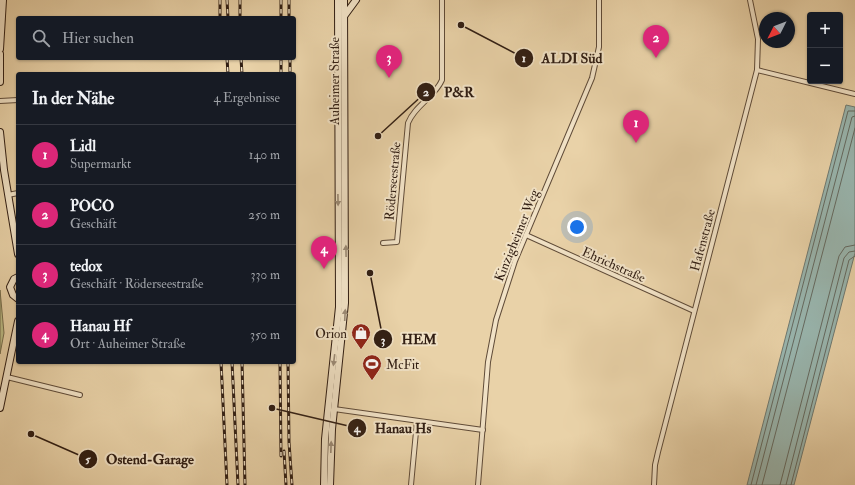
<!DOCTYPE html>
<html lang="de">
<head>
<meta charset="utf-8">
<style>
	:root { --surface:#171b24; --page:#20242c; --text:#f1f3f6; --muted:#9ea1a6; --line:#363941; --accent:#db2777 }
	body { margin:0; font-family:"IM FELL Double Pica",serif; background:var(--page); color:var(--text) }
	.controls { position:absolute; right:12px; top:12px; display:grid; overflow:hidden; border-radius:4px; box-shadow:0 1px 3px #0004 }
	.controls button { width:36px; height:36px; display:grid; place-items:center; padding:0; border:0; border-bottom:1px solid var(--line); background:var(--surface); color:var(--text); font:20px sans-serif }
	.compass { position:absolute; left:759px; top:12px; width:36px; height:36px; border-radius:50%; background:var(--surface); box-shadow:0 1px 3px #0004; rotate:228deg }
	.you { position:absolute; left:577px; top:227px; width:14px; height:14px; margin:-10px; border:3px solid #fff; border-radius:50%; background:#1a73e8; box-shadow:0 0 0 6px #1a73e833 }
	.badge { display:grid; place-items:center; width:26px; height:26px; border-radius:50%; background:var(--accent); color:#fff; font-size:13px; font-weight:700 }
	.pin { position:absolute; translate:-50% -33px; filter:drop-shadow(0 1px 2px #0008) }
	.pin::after { content:''; position:absolute; top:21px; width:14px; height:12px; background:inherit; clip-path:polygon(0 0,100% 0,50% 100%) }
	.list { margin:0; padding:0; list-style:none }
	h2 { display:flex; justify-content:space-between; align-items:center; height:52px; margin:0; padding:0 16px; font-size:17px }
	h2 small { font-size:13px; font-weight:400; color:var(--muted) }
	.list li { display:grid; grid-template-columns:26px 1fr auto; gap:12px; align-items:center; box-sizing:border-box; height:60px; padding:0 16px; border-top:1px solid var(--line) }
	.list b { display:block; font-size:15px; white-space:nowrap }
	.list p { margin:0; font-size:13px; white-space:nowrap; color:var(--muted) }
	.list em { font-size:13px; font-style:normal; color:var(--muted) }
	.icon { flex:none; width:22px; height:22px; fill:none; stroke:currentColor; stroke-width:2; stroke-linecap:round; stroke-linejoin:round }
	.map { position:relative; flex:none; width:855px; height:485px; overflow:hidden }
	.search { position:absolute; background:var(--surface); box-shadow:0 1px 3px #0004; left:16px; top:16px; width:280px; height:44px; display:flex; align-items:center; gap:10px; box-sizing:border-box; padding:0 14px; border-radius:4px; color:var(--muted); font-size:15px }
	.panel { position:absolute; background:var(--surface); box-shadow:0 1px 3px #0004; left:16px; top:72px; width:280px; height:292px; border-radius:4px }
	.map>svg:first-child { display:block }
	.green { fill:#bbbb85; stroke:#766c4c }
	.water { fill:#99b6af; stroke:#6f7971 }
	.lines { fill:none; stroke-linecap:round; stroke-linejoin:round }
	.shore { stroke:#656a61; stroke-width:1 }
	.street-casing { stroke:#5f4b38; stroke-width:6 }
	.secondary-casing { stroke:#311e13; stroke-width:8 }
	.street { stroke:#f1e2c6; stroke-width:4 }
	.secondary { stroke:#f1e2c6; stroke-width:6 }
	.rail-casing { stroke:#311e13; stroke-width:3 }
	.rail { stroke:#f1e2c6; stroke-width:1.5; stroke-dasharray:4.5; stroke-linecap:butt }
	.oneway { fill:#9b8a75 }
	.labels { text-anchor:middle; stroke-width:4; stroke-linejoin:round; paint-order:stroke }
	.street-label { font-size:13px; fill:#311e13; stroke:#f1e2c6 }
	.poi-label { font-size:13px; fill:#311e13; stroke:#f1e2c6; text-anchor:end }
	.leader { fill:none; stroke:#311e13; stroke-width:1.5 }
	.callout-dot { fill:#311e13; stroke:#f1e2c6; stroke-width:1.5 }
	.mark-label { font-size:12px; text-anchor:middle; font-weight:bold; fill:#fff }
	.callout-label { font-size:14px; text-anchor:middle; font-weight:bold; fill:#311e13; stroke:#f1e2c6; stroke-width:4; stroke-linejoin:round; paint-order:stroke }
</style>
</head>
<body>
<div class="map">
<svg width="855" height="485" viewBox="0 0 855 485">
	<rect width="100%" height="100%" fill="#e9d2a8"/>
	<filter id="stains"><feTurbulence type="fractalNoise" baseFrequency=".005" numOctaves="4"/><feColorMatrix values="0 0 0 0 .2 0 0 0 0 .09 0 0 0 0 .02 0 0 0 .5 -.17"/></filter>
	<radialGradient id="worn" r=".72"><stop offset=".6" stop-color="#630" stop-opacity="0"/><stop offset="1" stop-color="#630" stop-opacity=".3"/></radialGradient>
	<path class="green" d="M 0,290 L 4,333 L 0,354 Z"/>
	<path class="water" d="M 846,105 L 855,107 L 855,253 L 794,485 L 747,485 Z"/>
	<g class="lines">
		<g class="shore">
			<path d="M 751,485 L 848,111 L 855,111"/>
			<path d="M 756,485 L 852,117 L 855,116"/>
			<path d="M 762,485 L 855,128"/>
			<path d="M 780,485 L 839,256 L 845,247 L 855,245"/>
			<path d="M 786,485 L 844,258 L 849,252 L 855,251"/>
			<path d="M 791,485 L 849,260 L 855,256"/>
		</g>
		<defs>
			<g id="street">
				<path d="M 757,70 L 855,94"/>
				<path d="M 0,101 L 18,100"/>
				<path d="M 8,195 L 18,193"/>
				<path d="M 526,235 L 694,311"/>
				<path d="M 383,243 L 397,242 L 408,123 C 415,105 435,97 442,80 L 442,0"/>
				<path d="M 7,377 L 80,395"/>
				<path d="M 334,409 L 483,430"/>
				<path d="M 411,485 L 417,421"/>
				<path d="M 478,485 L 488,362 L 496,320 L 515,261 L 592,78 L 599,47 L 599,0"/>
				<path d="M 654,485 L 655,465 L 658,452 L 757,70 L 758,39 L 750,0"/>
			</g>
			<g id="secondary">
				<path d="M 345,15 L 356,0"/>
				<path d="M 0,49 L 3,0"/>
				<path d="M 0,54 L 0,82"/>
				<path d="M 0,132 L 4,170 L 18,254"/>
				<path d="M 18,277 L 14,279 L 10,287 L 13,295 L 18,299"/>
				<path d="M 0,408 L 18,321"/>
				<path d="M 324,485 L 325,439 L 339,307 L 338,0"/>
				<path d="M 330,485 L 332,429 L 345,303 L 344,0"/>
			</g>
		</defs>
		<use href="#street" class="street-casing"/>
		<use href="#secondary" class="secondary-casing"/>
		<use href="#street" class="street"/>
		<use href="#secondary" class="secondary"/>
		<defs>
			<g id="rail">
				<path d="M 220,0 L 220,18"/>
				<path d="M 227,0 L 228,18"/>
				<path d="M 240,0 L 240,18"/>
				<path d="M 281,0 L 281,18"/>
				<path d="M 289,0 L 289,18"/>
				<path d="M 227,58 L 228,74"/>
				<path d="M 241,58 L 242,74"/>
				<path d="M 290,58 L 290,74"/>
				<path d="M 281,74 L 281,58"/>
				<path d="M 221,362 L 227,485"/>
				<path d="M 232,362 L 238,485"/>
				<path d="M 242,362 L 245,485"/>
				<path d="M 280,362 L 281,456"/>
				<path d="M 288,362 L 289,442 L 292,485"/>
				<path d="M 284,451 L 286,485"/>
			</g>
		</defs>
		<use href="#rail" class="rail-casing"/>
		<use href="#rail" class="rail"/>
	</g>
	<defs><path id="oneway-solid" d="M-6-.8H1V-3.2L6.5 0L1 3.2V.8H-6Z"/></defs>
	<g class="oneway">
		<use href="#oneway-solid" transform="translate(338 200) rotate(89)"/>
		<use href="#oneway-solid" transform="translate(346 251) rotate(-91)"/>
		<use href="#oneway-solid" transform="translate(345 315) rotate(-87)"/>
		<use href="#oneway-solid" transform="translate(334 360) rotate(97)"/>
		<use href="#oneway-solid" transform="translate(331 447) rotate(-88)"/>
	</g>
	<defs>
		<symbol id="shop-pin" viewBox="-11 -11 22 30"><path d="M0 17L-7.5 6A9.5 9.5 0 1 1 7.5 6Z" fill="#8f2418" stroke="#f1e2c6"/><path d="M-5-2.5h2.3a2.7 3.5 0 0 1 5.4 0H5L5.5 6h-11ZM-1.5-2.5h3a1.5 2.3 0 0 0-3 0Z" fill="#fff"/></symbol>
		<symbol id="stadium-pin" viewBox="-11 -11 22 30"><path d="M0 17L-7.5 6A9.5 9.5 0 1 1 7.5 6Z" fill="#8f2418" stroke="#f1e2c6"/><path d="M0-5a6.5 5 0 1 0 0 10a6.5 5 0 1 0 0-10ZM-3.5-1.8h7v3.6h-7Z" fill="#fff"/></symbol>
	</defs>
	<g fill-rule="evenodd">
		<use href="#shop-pin" x="350" y="322" width="22" height="30"/>
		<use href="#stadium-pin" x="361" y="353" width="22" height="30"/>
	</g>
	<g class="labels">
		<g class="street-label">
			<text transform="translate(334 81) rotate(-90)" y="5">Auheimer Straße</text>
			<text transform="translate(392 181) rotate(-85)" y="5">Röderseestraße</text>
			<text transform="translate(516 235) rotate(-68)" y="5">Kinzigheimer Weg</text>
			<text transform="translate(702 240) rotate(-75)" y="5">Hafenstraße</text>
			<text transform="translate(614 264) rotate(24)" y="5">Ehrichstraße</text>
		</g>
		<g class="poi-label">
			<text x="347" y="338">Orion</text>
			<text x="386" y="369" text-anchor="start">McFit</text>
		</g>
	</g>
	<path class="leader" d="M461 25L524 58M378 136L426 92M370 273L383 339M272 408L357 428M31 434L88 459"/>
	<g class="callout-dot">
		<circle cx="461" cy="25" r="4"/>
		<circle cx="378" cy="136" r="4"/>
		<circle cx="370" cy="273" r="4"/>
		<circle cx="272" cy="408" r="4"/>
		<circle cx="31" cy="434" r="4"/>
		<circle cx="524" cy="58" r="10"/>
		<circle cx="426" cy="92" r="10"/>
		<circle cx="383" cy="339" r="10"/>
		<circle cx="357" cy="428" r="10"/>
		<circle cx="88" cy="459" r="10"/>
	</g>
	<g class="mark-label">
		<text x="524" y="62">1</text>
		<text x="426" y="96">2</text>
		<text x="383" y="344">3</text>
		<text x="357" y="432">4</text>
		<text x="88" y="463">5</text>
	</g>
	<g class="callout-label">
		<text x="572" y="63">ALDI Süd</text>
		<text x="459" y="97">P&amp;R</text>
		<text x="419" y="344">HEM</text>
		<text x="403" y="433">Hanau Hs</text>
		<text x="150" y="464">Ostend-Garage</text>
	</g>
	<rect width="100%" height="100%" filter="url(#stains)"/>
	<rect width="100%" height="100%" fill="url(#worn)"/>
</svg>
<div class="controls">
<button>+</button>
<button>−</button>
</div>
<svg class="compass" viewBox="-18 -18 36 36"><path d="M0-13l5 13h-10z" fill="#e53935"/><path d="M0 13l5-13h-10z" fill="#9ea1a6"/></svg>
<div class="you"></div>
<div class="pin badge" style="left:636px;top:143px">1</div>
<div class="pin badge" style="left:656px;top:58px">2</div>
<div class="pin badge" style="left:389px;top:78px">3</div>
<div class="pin badge" style="left:324px;top:269px">4</div>
<div class="search"><svg class="icon" aria-label="search" viewBox="0 0 24 24"><circle cx="10" cy="10" r="6"/><path d="M15 15l6 6"/></svg>Hier suchen</div>
<section class="panel">
<h2>In der Nähe<small>4 Ergebnisse</small></h2>
<ul class="list">
<li><span class="badge">1</span><div><b>Lidl</b><p>Supermarkt</p></div><em>140 m</em></li>
<li><span class="badge">2</span><div><b>POCO</b><p>Geschäft</p></div><em>250 m</em></li>
<li><span class="badge">3</span><div><b>tedox</b><p>Geschäft · Röderseestraße</p></div><em>330 m</em></li>
<li><span class="badge">4</span><div><b>Hanau Hf</b><p>Ort · Auheimer Straße</p></div><em>350 m</em></li>
</ul>
</section>
</div>
</body>
</html>
